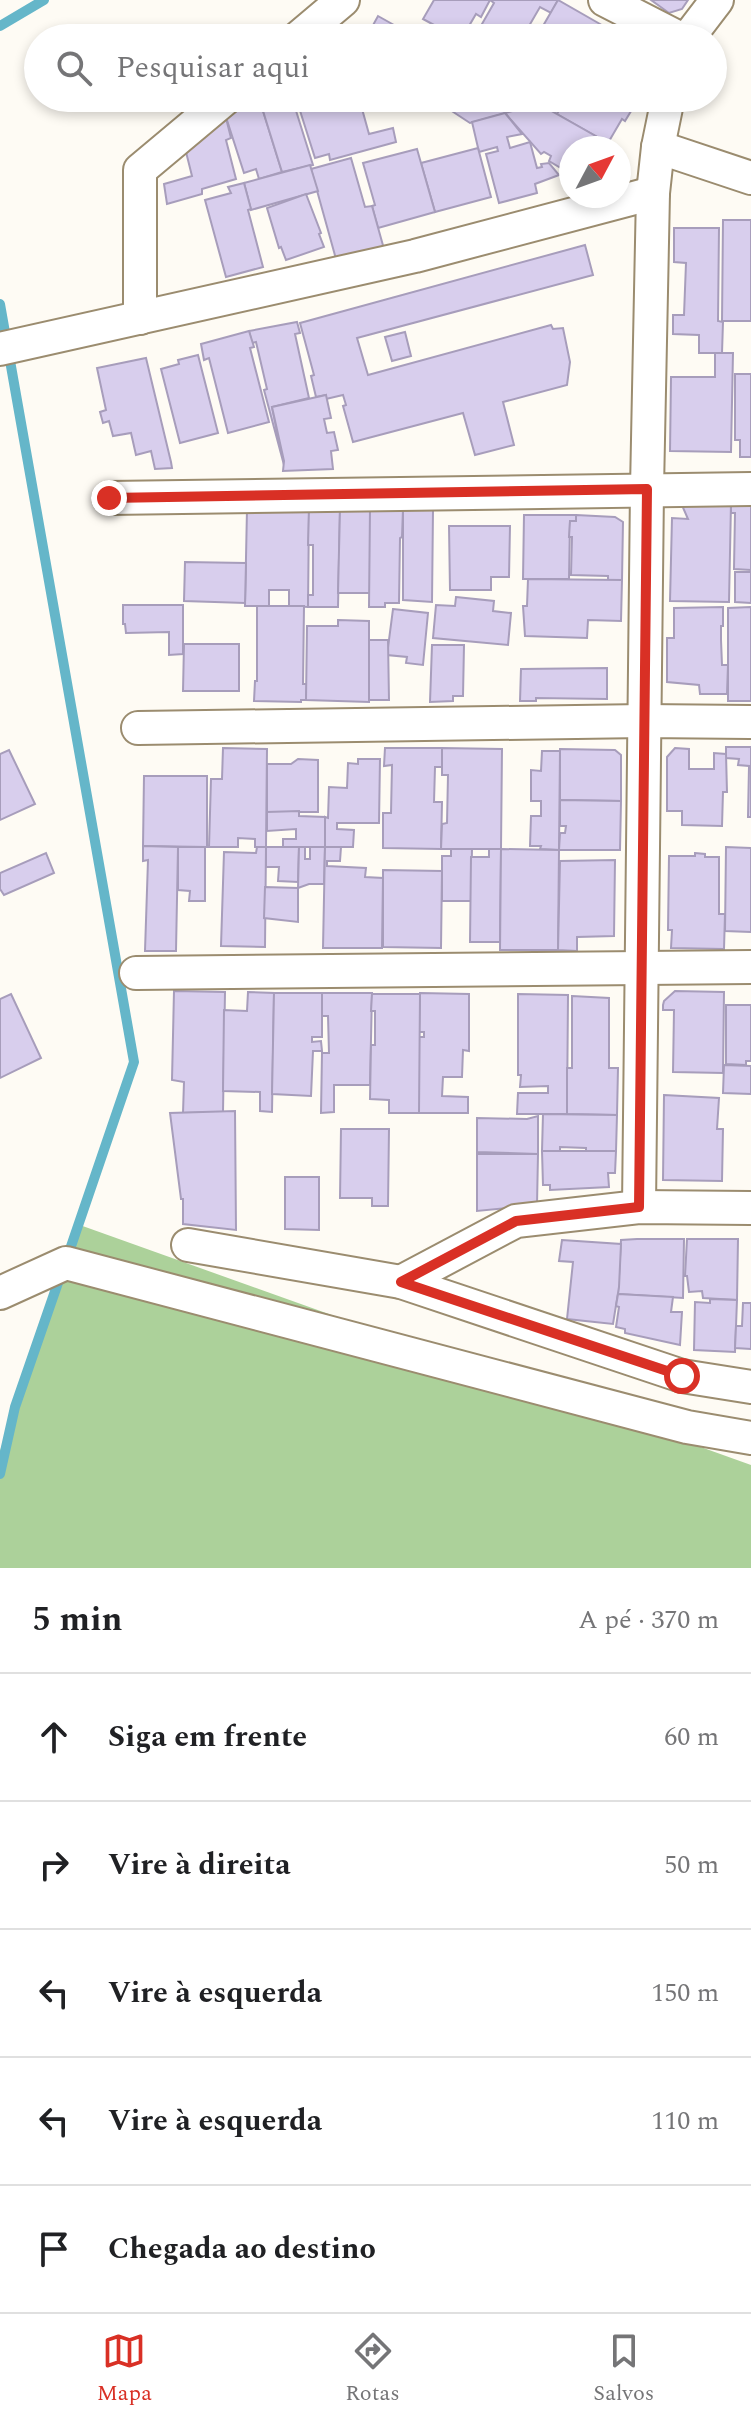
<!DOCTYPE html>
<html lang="pt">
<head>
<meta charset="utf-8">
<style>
	:root { --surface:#fff; --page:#f6f6f6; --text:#202124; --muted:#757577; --line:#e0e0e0; --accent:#d93025 }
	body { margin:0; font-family:Spectral,serif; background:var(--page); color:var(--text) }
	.compass { position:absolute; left:559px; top:136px; width:72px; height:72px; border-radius:50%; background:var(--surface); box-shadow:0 4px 12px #0003; rotate:49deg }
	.stop { position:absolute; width:24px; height:24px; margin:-18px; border:6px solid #d93025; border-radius:50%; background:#fff }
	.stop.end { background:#d93025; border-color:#fff; box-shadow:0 2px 8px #0008 }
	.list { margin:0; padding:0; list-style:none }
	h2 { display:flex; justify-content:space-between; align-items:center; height:104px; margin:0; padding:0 32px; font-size:34px }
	h2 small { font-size:26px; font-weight:400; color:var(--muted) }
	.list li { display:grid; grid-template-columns:52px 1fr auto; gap:24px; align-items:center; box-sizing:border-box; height:128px; padding:0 32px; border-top:2px solid var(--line) }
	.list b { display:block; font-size:30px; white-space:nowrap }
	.list em { font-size:26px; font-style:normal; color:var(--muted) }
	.icon { flex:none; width:44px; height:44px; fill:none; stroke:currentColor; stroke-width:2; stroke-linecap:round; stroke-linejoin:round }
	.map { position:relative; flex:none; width:751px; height:1568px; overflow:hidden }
	.search { position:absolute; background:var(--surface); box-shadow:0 4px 12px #0003; left:24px; right:24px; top:24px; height:88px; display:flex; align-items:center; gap:20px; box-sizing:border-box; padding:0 28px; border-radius:44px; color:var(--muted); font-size:30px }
	.sheet { height:744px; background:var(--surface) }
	nav { display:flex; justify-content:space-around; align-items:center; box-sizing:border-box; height:112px; border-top:2px solid var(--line); background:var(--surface); font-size:22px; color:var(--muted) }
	nav a { display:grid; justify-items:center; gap:4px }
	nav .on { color:var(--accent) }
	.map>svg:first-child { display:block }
	.forest { fill:#acd19a }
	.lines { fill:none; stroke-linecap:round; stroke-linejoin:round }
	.stream { stroke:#65b6c9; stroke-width:10 }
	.building { fill:#d8ceed; stroke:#a79dbb; stroke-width:2 }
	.minor-casing { stroke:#9b8c6f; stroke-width:36 }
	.minor { stroke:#fff; stroke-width:32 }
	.route { stroke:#d93025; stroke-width:10 }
</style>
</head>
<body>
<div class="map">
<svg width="751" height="1568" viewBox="0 0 751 1568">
	<rect width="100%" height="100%" fill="#fefbf4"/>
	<path class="forest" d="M 77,1224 L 751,1465 L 751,1568 L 0,1568 L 0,1451 Z"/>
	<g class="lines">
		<g class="stream">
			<path d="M 0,26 L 44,0"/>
			<path d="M 0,304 L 134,1062 L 67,1258"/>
			<path d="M 0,1474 L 15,1407 L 61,1274"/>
		</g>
	</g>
	<g class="building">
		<path d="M 434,0 L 490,0 L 481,17 L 476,14 L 462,38 L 458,38 L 423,19 Z"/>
		<path d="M 490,0 L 558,0 L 551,13 L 540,7 L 522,38 L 469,38 L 474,29 L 478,31 L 494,3 Z"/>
		<path d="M 558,0 L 607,28 L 601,38 L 536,38 Z"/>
		<path d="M 651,0 L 688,0 L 682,9 L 669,13 Z"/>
		<path d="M 378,16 L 417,38 L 366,38 Z"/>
		<path d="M 246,98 L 259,98 L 282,172 L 259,179 L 256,169 L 244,173 L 225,114 Z"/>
		<path d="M 259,98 L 292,98 L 313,165 L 282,172 Z"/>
		<path d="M 296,98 L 359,98 L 369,134 L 393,128 L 396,142 L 330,160 L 329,154 L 315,158 Z"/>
		<path d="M 432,98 L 529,98 L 539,104 L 470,123 Z"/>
		<path d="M 529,98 L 566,98 L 557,114 Z"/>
		<path d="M 566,98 L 639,98 L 625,121 L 622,119 L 608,143 L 557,114 Z"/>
		<path d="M 539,104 L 608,143 L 615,148 L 571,148 L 571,174 L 549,161 L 551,156 L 544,152 L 541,154 L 505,113 Z"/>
		<path d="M 505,113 L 522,134 L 507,137 L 510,148 L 530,142 L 537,168 L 542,167 L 541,164 L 549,163 L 559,175 L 535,184 L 537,193 L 499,203 L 486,154 L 498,151 L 497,147 L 479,152 L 472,122 Z"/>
		<path d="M 225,114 L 231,138 L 226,140 L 236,179 L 202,189 L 202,194 L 167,204 L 164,184 L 192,176 L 184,144 Z"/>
		<path d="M 478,148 L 491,197 L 435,212 L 421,163 Z"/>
		<path d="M 417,149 L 435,212 L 378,228 L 372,206 L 375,205 L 363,163 Z"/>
		<path d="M 351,158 L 365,207 L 372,206 L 384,249 L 336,259 L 311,169 Z"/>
		<path d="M 310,165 L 318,191 L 251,210 L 244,183 Z"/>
		<path d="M 244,183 L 251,209 L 248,210 L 263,267 L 226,277 L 205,200 L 231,193 L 228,187 Z"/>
		<path d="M 306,194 L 321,233 L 319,234 L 324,247 L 286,260 L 281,247 L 279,248 L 267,208 Z"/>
		<path d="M 723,220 L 751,220 L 751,321 L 722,321 Z"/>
		<path d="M 674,228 L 719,228 L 718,321 L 723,322 L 722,353 L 699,353 L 699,335 L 673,334 L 673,315 L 684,315 L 686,263 L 674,262 Z"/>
		<path d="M 585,245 L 593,275 L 357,338 L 368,375 L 551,325 L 553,329 L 563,328 L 570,362 L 567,385 L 503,402 L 514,445 L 475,455 L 463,413 L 353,442 L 343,406 L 346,405 L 343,395 L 326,399 L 326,395 L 316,397 L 311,376 L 314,375 L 300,323 Z"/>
		<path d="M 297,322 L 300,333 L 295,334 L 309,398 L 272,407 L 284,465 L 264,390 L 267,389 L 256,342 L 252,343 L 249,331 Z"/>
		<path d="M 249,331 L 254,347 L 250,348 L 269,422 L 228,433 L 209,358 L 204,360 L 201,344 Z"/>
		<path d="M 405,332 L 411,356 L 392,361 L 385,337 Z"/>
		<path d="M 715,353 L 733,353 L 731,452 L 670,451 L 671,377 L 715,377 Z"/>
		<path d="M 198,355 L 218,433 L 180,443 L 161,369 L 179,364 L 178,360 Z"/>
		<path d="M 146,358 L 171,462 L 172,468 L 155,469 L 151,451 L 136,455 L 131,433 L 113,436 L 109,421 L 103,423 L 100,412 L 106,410 L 97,368 Z"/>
		<path d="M 735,374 L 751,374 L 751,457 L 740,457 L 740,440 L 735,440 Z"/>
		<path d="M 326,395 L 331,418 L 324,419 L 327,433 L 334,432 L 338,450 L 331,451 L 333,469 L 283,471 L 284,461 L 272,407 Z"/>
		<path d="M 731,502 L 751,502 L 751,570 L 734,569 L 735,513 L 731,513 Z"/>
		<path d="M 681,503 L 731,503 L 729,602 L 670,601 L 672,518 L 688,519 Z"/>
		<path d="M 247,509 L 309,509 L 308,607 L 289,606 L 289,590 L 269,590 L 269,606 L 245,606 Z"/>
		<path d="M 309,509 L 340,509 L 338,607 L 308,607 L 308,595 L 313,595 L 313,545 L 308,545 Z"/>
		<path d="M 340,509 L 370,509 L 370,593 L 338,593 Z"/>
		<path d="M 370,509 L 403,509 L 402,537 L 400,538 L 399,603 L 385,603 L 385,607 L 369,607 Z"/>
		<path d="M 403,509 L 433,510 L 432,602 L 403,600 Z"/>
		<path d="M 524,515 L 576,515 L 576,521 L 570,521 L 569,579 L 523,579 Z"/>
		<path d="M 576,515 L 615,517 L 623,522 L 622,580 L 608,580 L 608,576 L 571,575 L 572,537 L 569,537 L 570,521 L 576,521 Z"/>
		<path d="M 449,526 L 510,526 L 509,577 L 491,577 L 491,590 L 450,590 Z"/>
		<path d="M 185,562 L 246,563 L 245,603 L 184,601 Z"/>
		<path d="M 735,572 L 751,572 L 751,603 L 735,602 Z"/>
		<path d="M 528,579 L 622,580 L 621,621 L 588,620 L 587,638 L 525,636 L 523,606 L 527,606 Z"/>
		<path d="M 456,597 L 494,601 L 493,611 L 511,613 L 508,645 L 433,638 L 436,605 L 455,606 Z"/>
		<path d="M 123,605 L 183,605 L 183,654 L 169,655 L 169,632 L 126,633 L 125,624 L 123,624 Z"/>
		<path d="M 257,606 L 304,606 L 303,684 L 307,684 L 306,700 L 301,700 L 301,702 L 254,701 L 255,681 L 257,681 Z"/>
		<path d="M 723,607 L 723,626 L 721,626 L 721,640 L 722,665 L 728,665 L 727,694 L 700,694 L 699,685 L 667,682 L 667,638 L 674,638 L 674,608 Z"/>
		<path d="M 751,607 L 751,701 L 728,701 L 728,608 Z"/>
		<path d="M 393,609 L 428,613 L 423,665 L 406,663 L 407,657 L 387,655 Z"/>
		<path d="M 338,620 L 369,621 L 369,702 L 306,700 L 307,626 L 338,626 Z"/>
		<path d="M 369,640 L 388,640 L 389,700 L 369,700 Z"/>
		<path d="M 184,644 L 239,644 L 239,691 L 183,691 Z"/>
		<path d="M 432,645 L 464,645 L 463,696 L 453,696 L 453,701 L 430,702 Z"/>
		<path d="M 607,668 L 607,699 L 536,698 L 536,701 L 520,701 L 521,669 Z"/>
		<path d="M 726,747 L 751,747 L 751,817 L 748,817 L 749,766 L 738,765 L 739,759 L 726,758 Z"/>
		<path d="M 223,748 L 267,749 L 266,847 L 255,847 L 255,839 L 238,838 L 238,847 L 209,847 L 211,779 L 222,779 Z"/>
		<path d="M 385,748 L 442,748 L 442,767 L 435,767 L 434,802 L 442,802 L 441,849 L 383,848 L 383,813 L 391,813 L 392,765 L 384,766 Z"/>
		<path d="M 442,748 L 502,749 L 501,849 L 441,849 L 442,824 L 447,823 L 448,775 L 442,775 Z"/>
		<path d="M 675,748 L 689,749 L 689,769 L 714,769 L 714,753 L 726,754 L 727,792 L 723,792 L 722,826 L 682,825 L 682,811 L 667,811 L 667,757 Z"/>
		<path d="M 560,749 L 615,750 L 621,755 L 621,801 L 560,800 Z"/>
		<path d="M 9,750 L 35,804 L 0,820 L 0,754 Z"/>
		<path d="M 542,751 L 560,751 L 559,850 L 540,849 L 541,846 L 530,846 L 531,816 L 541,816 L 541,801 L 531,801 L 531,770 L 541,771 Z"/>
		<path d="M 298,759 L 318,760 L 318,812 L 267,812 L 267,764 L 291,764 Z"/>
		<path d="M 358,759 L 380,759 L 379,823 L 337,823 L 337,829 L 354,830 L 353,847 L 325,847 L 325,817 L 328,818 L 329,787 L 347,788 L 348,763 L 358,764 Z"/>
		<path d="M 144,776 L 207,776 L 207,847 L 143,846 Z"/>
		<path d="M 560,800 L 621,801 L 620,850 L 559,850 L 560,833 L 565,833 L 566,826 L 560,826 Z"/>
		<path d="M 299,811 L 299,816 L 325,817 L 325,847 L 283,847 L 283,839 L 296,839 L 296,829 L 267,831 L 267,812 Z"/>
		<path d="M 143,846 L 178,847 L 176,951 L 145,951 L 148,860 L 143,861 Z"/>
		<path d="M 178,847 L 205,847 L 205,901 L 189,901 L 190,891 L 178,890 Z"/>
		<path d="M 257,847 L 266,847 L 265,947 L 221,946 L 224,852 L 256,853 Z"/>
		<path d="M 266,847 L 299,847 L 298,882 L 278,881 L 279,867 L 266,867 Z"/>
		<path d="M 299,847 L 305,847 L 305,859 L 310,859 L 310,847 L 325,847 L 324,884 L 309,884 L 298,888 Z"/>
		<path d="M 325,847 L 341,847 L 340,861 L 327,861 L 327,866 L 366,868 L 365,877 L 383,878 L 382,948 L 323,948 Z"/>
		<path d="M 726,847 L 751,848 L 751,932 L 725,931 Z"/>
		<path d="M 451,849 L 472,849 L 471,901 L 442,901 L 442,856 L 451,856 Z"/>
		<path d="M 489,849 L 501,849 L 500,942 L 470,942 L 471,857 L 489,857 Z"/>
		<path d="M 501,849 L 559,850 L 558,950 L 500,950 Z"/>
		<path d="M 46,853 L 54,873 L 4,895 L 0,889 L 0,873 Z"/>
		<path d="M 695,853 L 705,854 L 705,857 L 719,857 L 719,914 L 725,914 L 724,949 L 671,948 L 672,930 L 668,930 L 669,856 L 695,856 Z"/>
		<path d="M 615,860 L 614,936 L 577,937 L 577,951 L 558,950 L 560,861 Z"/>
		<path d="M 383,870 L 442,871 L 441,948 L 383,947 Z"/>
		<path d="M 265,887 L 298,888 L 298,922 L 264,918 Z"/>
		<path d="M 174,991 L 225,992 L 223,1112 L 183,1113 L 184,1082 L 172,1080 Z"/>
		<path d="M 675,991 L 724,992 L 723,1073 L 673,1072 L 674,1010 L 663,1010 L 663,1005 L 664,1001 Z"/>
		<path d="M 248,992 L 274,993 L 272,1112 L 260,1111 L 260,1092 L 223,1091 L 224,1010 L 247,1011 Z"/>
		<path d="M 274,993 L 322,993 L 322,1037 L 312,1037 L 312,1042 L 321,1041 L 322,1051 L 313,1051 L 311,1096 L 272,1094 Z"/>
		<path d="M 322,993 L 372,993 L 370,1085 L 334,1085 L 334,1112 L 321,1113 L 322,1053 L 329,1053 L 328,1016 L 322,1016 Z"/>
		<path d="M 420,993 L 469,994 L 469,1051 L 463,1050 L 462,1077 L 443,1077 L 442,1096 L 468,1097 L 468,1113 L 419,1113 L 419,1037 L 424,1037 L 424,1032 L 419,1032 Z"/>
		<path d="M 11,994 L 41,1058 L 0,1078 L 0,999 Z"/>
		<path d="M 372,994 L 420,994 L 419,1113 L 389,1113 L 389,1100 L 370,1099 L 371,1045 L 375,1045 L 375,1011 L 371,1011 Z"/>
		<path d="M 518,994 L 568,995 L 567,1114 L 517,1114 L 518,1093 L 548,1093 L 548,1086 L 520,1087 L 521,1075 L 518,1075 Z"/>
		<path d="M 572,996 L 609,998 L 609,1068 L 618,1068 L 617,1115 L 567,1114 L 567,1068 L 572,1068 Z"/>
		<path d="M 726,1005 L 751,1005 L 751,1061 L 746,1061 L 746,1065 L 726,1064 Z"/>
		<path d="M 724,1065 L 751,1066 L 751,1094 L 723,1093 Z"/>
		<path d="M 664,1095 L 719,1098 L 717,1129 L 723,1129 L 722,1181 L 663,1180 Z"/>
		<path d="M 235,1111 L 236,1230 L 183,1224 L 183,1199 L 181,1199 L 170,1113 Z"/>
		<path d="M 543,1114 L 617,1115 L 616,1151 L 586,1151 L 586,1148 L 560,1147 L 560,1151 L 542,1151 Z"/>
		<path d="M 538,1116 L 538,1154 L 477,1152 L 477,1118 L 527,1119 Z"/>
		<path d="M 341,1129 L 389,1129 L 388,1206 L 372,1206 L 372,1198 L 340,1198 Z"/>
		<path d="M 542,1151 L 616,1151 L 615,1173 L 608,1173 L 609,1187 L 550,1190 L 550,1185 L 543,1185 Z"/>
		<path d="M 477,1154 L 538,1154 L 537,1205 L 477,1211 Z"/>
		<path d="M 285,1177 L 319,1177 L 319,1230 L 285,1229 Z"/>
		<path d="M 637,1239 L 684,1239 L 683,1298 L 618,1294 L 621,1240 Z"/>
		<path d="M 687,1239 L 738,1239 L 737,1300 L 703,1298 L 702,1291 L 689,1292 L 687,1276 L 685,1276 Z"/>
		<path d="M 562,1240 L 621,1244 L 619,1287 L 613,1324 L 567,1319 L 573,1262 L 559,1261 Z"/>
		<path d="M 618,1294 L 673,1297 L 671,1312 L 682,1312 L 680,1345 L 625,1333 L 625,1329 L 616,1327 L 619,1307 L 616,1306 Z"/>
		<path d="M 710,1299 L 737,1300 L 735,1352 L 694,1350 L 695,1302 L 710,1303 Z"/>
		<path d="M 743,1303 L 751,1303 L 751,1349 L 735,1348 L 736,1326 L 742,1326 Z"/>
	</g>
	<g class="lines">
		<defs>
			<g id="minor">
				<path d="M 605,0 L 679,38"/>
				<path d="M 298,38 L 343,0"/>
				<path d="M 688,38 L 717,0"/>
				<path d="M 658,147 L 751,178"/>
				<path d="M 140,318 L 140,170 L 226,98"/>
				<path d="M 0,349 L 415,256 L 653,193"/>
				<path d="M 109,498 L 751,489"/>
				<path d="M 138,728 L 644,721 L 751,722"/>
				<path d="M 136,973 L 751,967"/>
				<path d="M 639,1207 L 647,489 L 653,193 L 658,147 L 668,98"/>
				<path d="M 188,1245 L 401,1282 L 682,1376 L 751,1387"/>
				<path d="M 401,1282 L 516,1221 L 639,1207 L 751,1208"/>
				<path d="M 0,1293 L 66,1263 L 687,1427 L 751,1438"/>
			</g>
		</defs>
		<use href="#minor" class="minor-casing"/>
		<use href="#minor" class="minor"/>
	</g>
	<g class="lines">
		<path class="route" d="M 109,498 L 647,489 L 639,1207 L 516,1221 L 401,1282 L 682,1376"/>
	</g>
</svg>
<svg class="compass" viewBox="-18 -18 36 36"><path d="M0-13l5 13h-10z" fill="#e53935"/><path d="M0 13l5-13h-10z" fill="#757577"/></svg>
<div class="stop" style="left:682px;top:1376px"></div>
<div class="stop end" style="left:109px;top:498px"></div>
<div class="search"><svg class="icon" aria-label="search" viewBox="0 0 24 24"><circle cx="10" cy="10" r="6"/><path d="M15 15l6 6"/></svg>Pesquisar aqui</div>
</div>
<section class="sheet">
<h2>5 min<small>A pé · 370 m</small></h2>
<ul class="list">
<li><svg class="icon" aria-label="ahead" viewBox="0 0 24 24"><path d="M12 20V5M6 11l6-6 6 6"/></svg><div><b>Siga em frente</b></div><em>60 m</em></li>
<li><svg class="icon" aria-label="right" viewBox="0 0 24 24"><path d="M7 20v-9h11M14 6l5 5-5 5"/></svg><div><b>Vire à direita</b></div><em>50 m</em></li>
<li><svg class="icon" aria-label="left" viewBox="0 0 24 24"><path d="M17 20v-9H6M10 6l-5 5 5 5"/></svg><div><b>Vire à esquerda</b></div><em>150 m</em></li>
<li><svg class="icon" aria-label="left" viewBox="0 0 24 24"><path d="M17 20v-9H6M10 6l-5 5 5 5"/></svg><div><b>Vire à esquerda</b></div><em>110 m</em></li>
<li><svg class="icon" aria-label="arrive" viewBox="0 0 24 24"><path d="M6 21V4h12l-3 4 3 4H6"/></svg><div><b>Chegada ao destino</b></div></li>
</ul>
</section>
<nav>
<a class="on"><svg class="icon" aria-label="map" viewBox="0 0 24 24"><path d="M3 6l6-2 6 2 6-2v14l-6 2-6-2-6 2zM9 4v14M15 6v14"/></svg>Mapa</a>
<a><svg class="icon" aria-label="directions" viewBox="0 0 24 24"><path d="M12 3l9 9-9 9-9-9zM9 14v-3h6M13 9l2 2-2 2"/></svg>Rotas</a>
<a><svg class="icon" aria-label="saved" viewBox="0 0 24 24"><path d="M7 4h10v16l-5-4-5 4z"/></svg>Salvos</a>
</nav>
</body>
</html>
